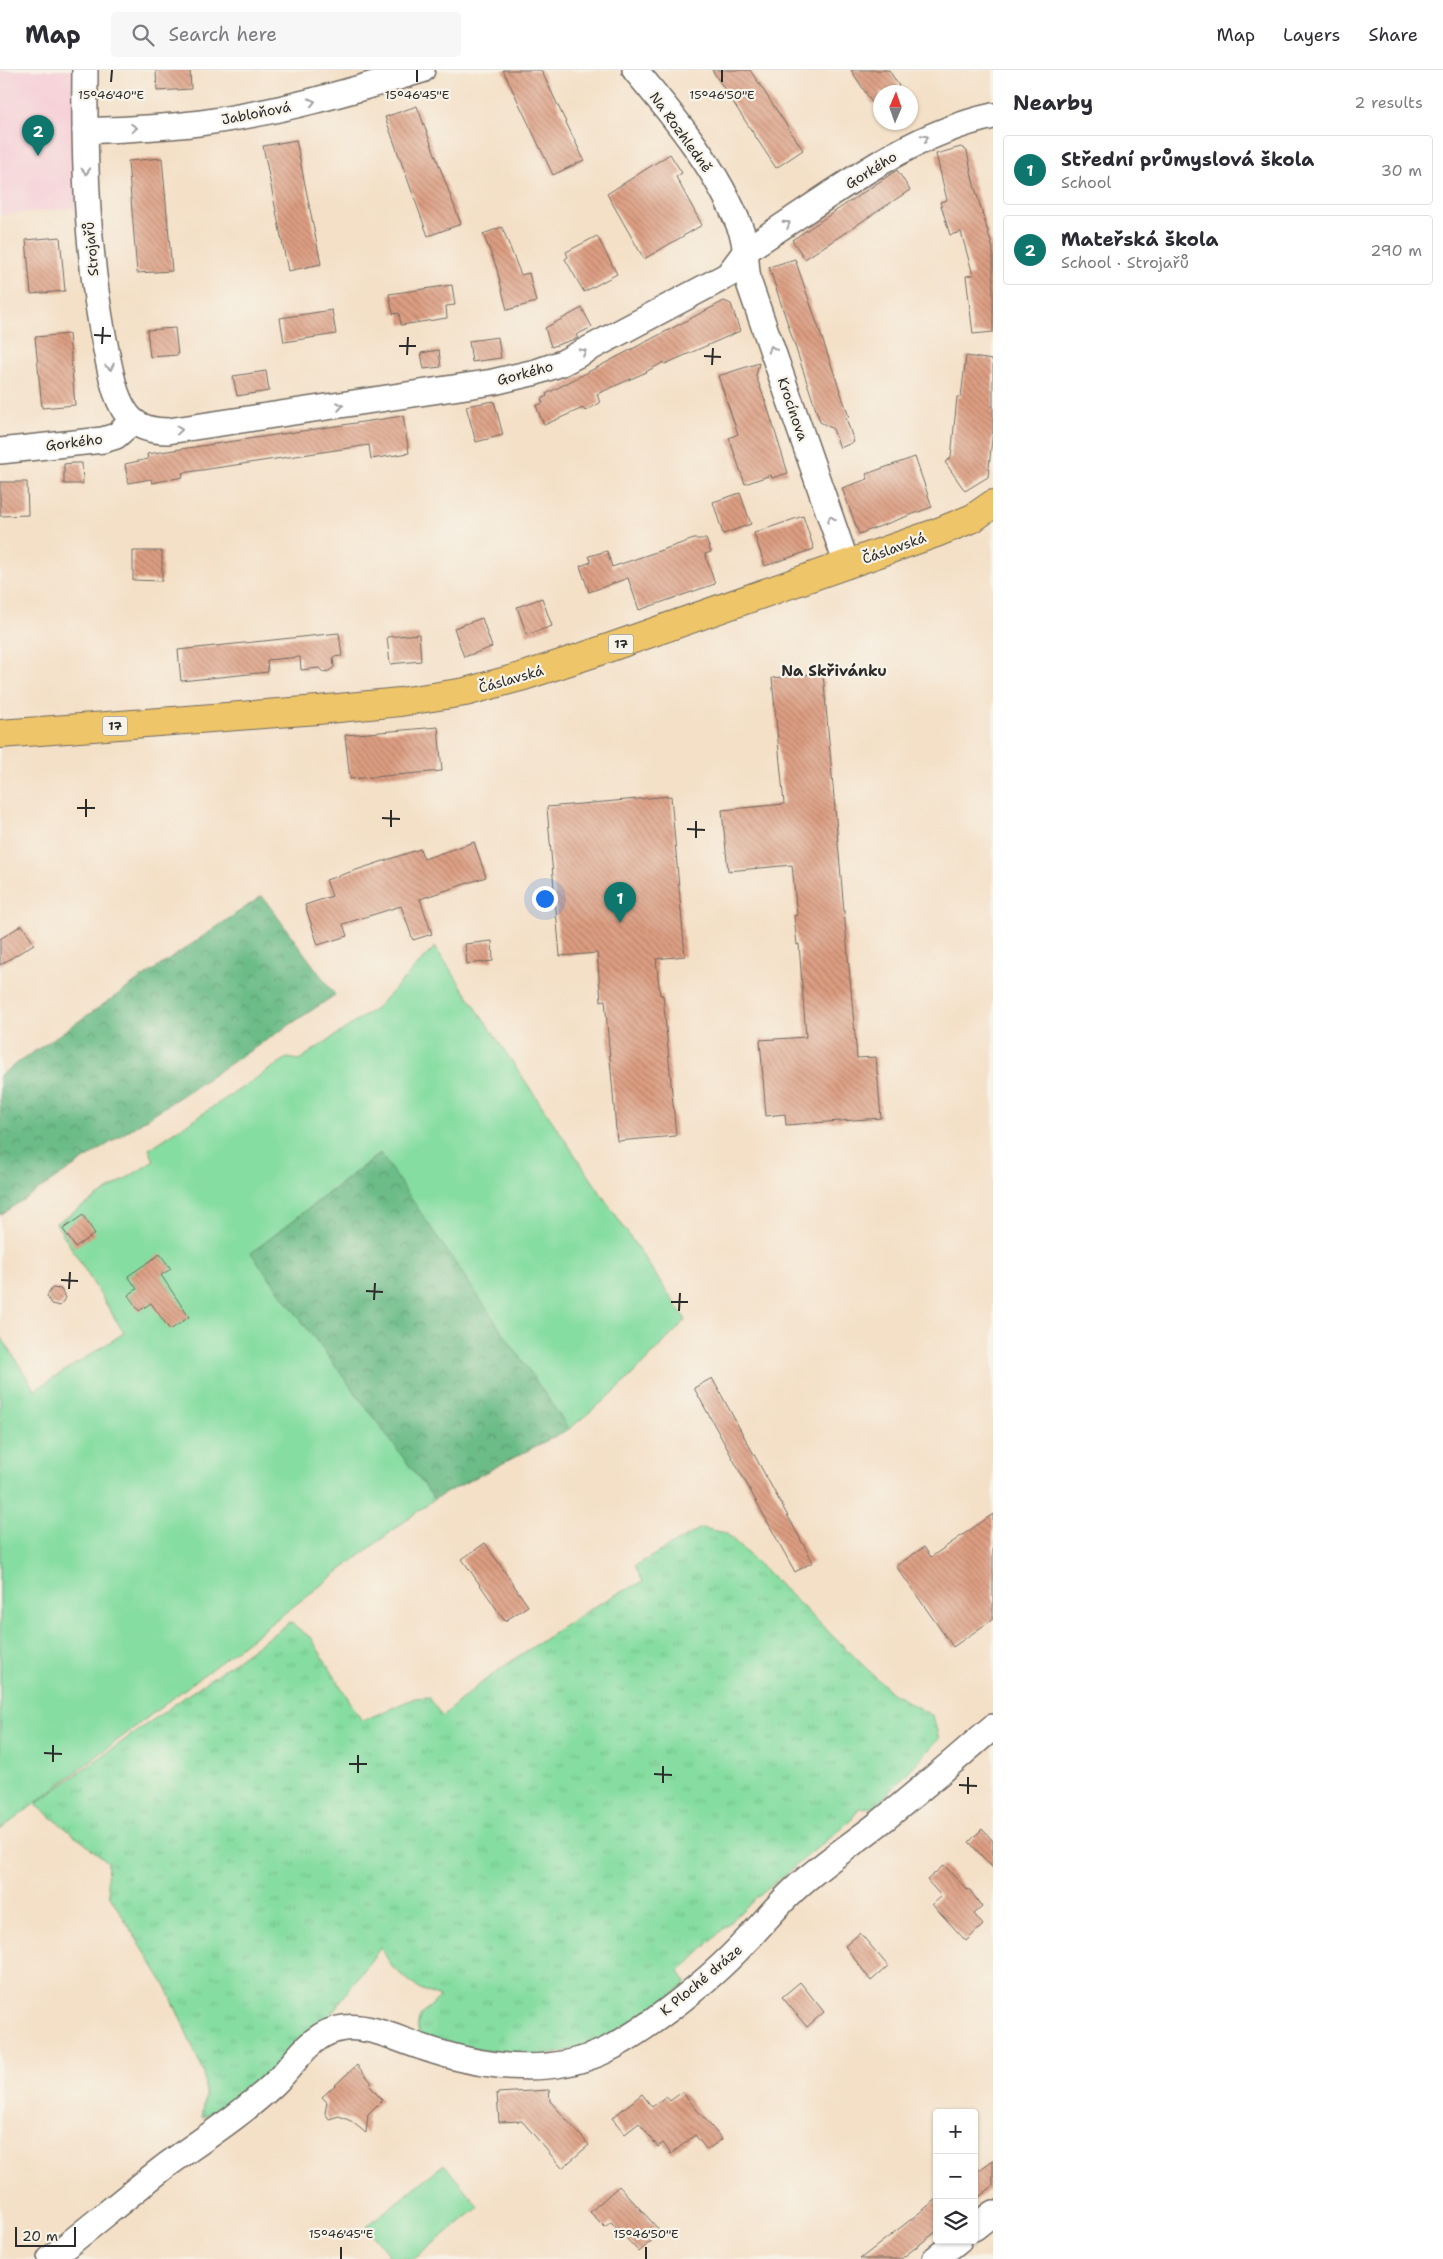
<!DOCTYPE html>
<html lang="en">
<head>
<meta charset="utf-8">
<style>
	:root { --surface:#fff; --page:#f7f7f7; --text:#2b2b33; --muted:#7c7c81; --line:#e1e1e2; --accent:#0f766e }
	body { margin:0; font-family:"Shantell Sans",sans-serif; background:var(--page); color:var(--text) }
	.controls { position:absolute; right:15px; bottom:15px; display:grid; overflow:hidden; border-radius:5px; box-shadow:0 1px 4px #0004 }
	.controls button { width:45px; height:45px; display:grid; place-items:center; padding:0; border:0; border-bottom:1px solid var(--line); background:var(--surface); color:var(--text); font:25px sans-serif }
	.compass { position:absolute; left:873px; top:15px; width:45px; height:45px; border-radius:50%; background:var(--surface); box-shadow:0 1px 4px #0004; rotate:2deg }
	.scale { position:absolute; left:15px; bottom:12px; width:61px; box-sizing:border-box; padding-left:5px; border:2px solid #2b2b2b; border-top:0; font-size:14px; line-height:18px; white-space:nowrap; color:#2b2b2b; -webkit-text-stroke:4px #f7f3e8; paint-order:stroke }
	.you { position:absolute; left:544px; top:828px; width:18px; height:18px; margin:-12px; border:4px solid #fff; border-radius:50%; background:#1a73e8; box-shadow:0 0 0 8px #1a73e833 }
	.badge { display:grid; place-items:center; width:32px; height:32px; border-radius:50%; background:var(--accent); color:#fff; font-size:16px; font-weight:700 }
	.pin { position:absolute; translate:-50% -41px; filter:drop-shadow(0 1px 2px #0008) }
	.pin::after { content:''; position:absolute; top:26px; width:18px; height:15px; background:inherit; clip-path:polygon(0 0,100% 0,50% 100%) }
	.list { margin:0; padding:0; list-style:none }
	h2 { display:flex; justify-content:space-between; align-items:center; height:65px; margin:0; padding:0 20px; font-size:21px }
	h2 small { font-size:16px; font-weight:400; color:var(--muted) }
	.list li { display:grid; grid-template-columns:32px 1fr auto; gap:15px; align-items:center; box-sizing:border-box; height:70px; margin:0 10px 10px; padding:0 10px; border:1px solid var(--line); border-radius:5px }
	.list b { display:block; font-size:19px; white-space:nowrap }
	.list p { margin:0; font-size:16px; white-space:nowrap; color:var(--muted) }
	.list em { font-size:16px; font-style:normal; color:var(--muted) }
	.icon { flex:none; width:28px; height:28px; fill:none; stroke:currentColor; stroke-width:2; stroke-linecap:round; stroke-linejoin:round }
	.map { position:relative; flex:none; width:993px; height:2189px; overflow:hidden }
	header { display:flex; align-items:center; gap:30px; box-sizing:border-box; height:70px; padding:0 25px; background:var(--surface); border-bottom:1px solid var(--line) }
	header strong { font-size:24px }
	nav { display:flex; gap:28px; margin-inline-start:auto; font-size:18px }
	.search { width:350px; height:45px; background:var(--page); display:flex; align-items:center; gap:12px; box-sizing:border-box; padding:0 18px; border-radius:5px; color:var(--muted); font-size:19px }
	main { display:flex }
	aside { flex:1; background:var(--surface) }
	.map>svg:first-child { display:block }
	.built { fill:#f6cfd7 }
	.grass { fill:url(#grass-tufts); stroke:#588466 }
	.forest { fill:url(#forest-crowns); stroke:#4c7459 }
	.garden { fill:#85dda1; stroke:#588466 }
	.building { fill:url(#building-back-hatch) }
	.lines { fill:none; stroke-linecap:round; stroke-linejoin:round }
	.minor-casing { stroke:#716a62; stroke-width:28 }
	.major-casing { stroke:#716a62; stroke-width:30 }
	.minor { stroke:#fff; stroke-width:25 }
	.major { stroke:#eec569; stroke-width:28 }
	.oneway { stroke:#a0a0a0 }
	.ticks { fill:none; stroke:#2b2b2b; stroke-width:2 }
	.labels { text-anchor:middle; stroke-width:4.5; stroke-linejoin:round; paint-order:stroke }
	.shield { fill:#f7f3e8; stroke:#686764; stroke-width:1 }
	.shield-label { font-size:12px; font-weight:bold; fill:#2b2b2b }
	.street-label { font-size:14px; fill:#2b2b2b; stroke:#f7f3e8 }
	.neighbourhood-label { font-size:15px; font-weight:bold; fill:#2b2b2b; stroke:#f7f3e8 }
	.ticks-label { font-size:12px; text-anchor:middle; fill:#2b2b2b; stroke:#f7f3e8; stroke-width:4.5; stroke-linejoin:round; paint-order:stroke }
</style>
</head>
<body>
<header>
<strong>Map</strong>
<div class="search"><svg class="icon" aria-label="search" viewBox="0 0 24 24"><circle cx="10" cy="10" r="6"/><path d="M15 15l6 6"/></svg>Search here</div>
<nav><a>Map</a><a>Layers</a><a>Share</a></nav>
</header>
<main>
<div class="map">
<svg width="993" height="2189" viewBox="0 0 993 2189">
	<defs>
		<pattern id="grass-tufts" width="24" height="20" patternUnits="userSpaceOnUse" patternTransform="scale(1.25)"><rect width="24" height="20" fill="#85dda1"/><path d="M3 7l-1-3M5 7V3M7 7l1-3M15 17l-1-3M17 17v-4M19 17l1-3" fill="none" stroke="#73be8b"/></pattern>
		<pattern id="forest-crowns" width="20" height="18" patternUnits="userSpaceOnUse" patternTransform="scale(1.25)"><rect width="20" height="18" fill="#6cbc87"/><path d="M2 6a3 3 0 1 1 6 0M12 15a3 3 0 1 1 6 0" fill="none" stroke="#59996f"/></pattern>
		<pattern id="building-back-hatch" width="6" height="6" patternUnits="userSpaceOnUse" patternTransform="scale(1.25)"><rect width="6" height="6" fill="#dd9e82"/><path d="M-1 5l2 2M0 0l6 6M5-1l2 2" fill="none" stroke="#b3816b"/></pattern>
	</defs>
	<rect width="100%" height="100%" fill="#f7f3e8"/>
	<filter id="ink" filterUnits="userSpaceOnUse"><feTurbulence type="fractalNoise" baseFrequency=".02" numOctaves="2"/><feDisplacementMap in="SourceGraphic" scale="10" xChannelSelector="R" yChannelSelector="G"/><feConvolveMatrix kernelMatrix="1 2 1 2 8 2 1 2 1" color-interpolation-filters="sRGB"/></filter>
	<filter id="wash" filterUnits="userSpaceOnUse"><feTurbulence type="fractalNoise" baseFrequency=".0096" numOctaves="4" result="noise"/><feDisplacementMap in="SourceGraphic" scale="20" xChannelSelector="R" yChannelSelector="G"/><feGaussianBlur stdDeviation="1.12" result="paint"/><feColorMatrix in="noise" values="0 0 0 0 0 0 0 0 0 0 0 0 0 0 0 0 0 1.4 0 .05"/><feComposite in="paint" operator="in"/></filter>
	<g filter="url(#wash)">
		<rect width="100%" height="100%" fill="#f4e0c7"/>
		<path class="built" d="M 0,0 L 75,0 L 77,138 L 0,145 Z"/>
		<path class="grass" d="M 701,1458 L 726,1463 L 892,1623 L 933,1646 L 939,1669 L 875,1737 L 859,1738 L 851,1750 L 748,1835 L 679,1902 L 686,1912 L 682,1918 L 595,1975 L 529,1989 L 421,1969 C 411,1948 425,1942 440,1927 L 418,1918 L 392,1897 L 381,1877 L 324,1953 L 289,1978 L 273,1999 L 235,2029 L 202,2048 L 205,2027 L 204,2003 L 167,1918 L 110,1826 L 107,1811 L 108,1792 L 35,1734 L 290,1552 L 311,1568 L 362,1651 L 415,1628 L 429,1627 L 442,1647 C 472,1618 505,1595 540,1572 C 573,1550 606,1527 643,1512 L 635,1496 Z"/>
		<g class="forest">
			<path d="M 262,826 L 335,925 L 0,1145 L 0,1005 Z"/>
			<path d="M 381,1083 L 569,1359 L 434,1429 L 251,1183 Z"/>
		</g>
		<g class="garden">
			<path d="M 435,877 L 686,1250 L 618,1319 L 569,1359 L 380,1083 L 251,1183 L 434,1429 L 0,1760 L 0,1265 L 35,1320 L 124,1263 L 56,1153 L 154,1091 L 149,1079 L 287,988 L 299,990 L 376,938 Z"/>
			<path d="M 444,2094 L 479,2137 L 414,2189 L 392,2189 L 366,2157 Z"/>
		</g>
		<g id="blocks">
			<g class="building">
				<path d="M 156,0 L 190,0 L 191,19 L 157,21 Z"/>
				<path d="M 503,0 L 541,0 L 584,90 L 553,105 Z"/>
				<path d="M 712,0 L 750,0 L 803,80 L 776,98 Z"/>
				<path d="M 851,0 L 889,0 L 899,16 L 889,22 L 880,22 L 880,29 L 873,34 Z"/>
				<path d="M 417,36 L 461,154 L 428,166 L 385,47 Z"/>
				<path d="M 296,70 L 321,194 L 288,201 L 263,76 Z"/>
				<path d="M 961,77 L 967,81 L 973,111 L 993,179 L 993,262 L 973,264 L 966,206 L 973,205 L 961,162 L 950,165 L 940,132 L 947,130 L 936,84 Z"/>
				<path d="M 670,84 L 682,103 L 676,107 L 702,155 L 644,189 L 607,124 Z"/>
				<path d="M 162,88 L 172,201 L 137,203 L 128,91 Z"/>
				<path d="M 897,100 L 910,120 L 805,189 L 792,170 Z"/>
				<path d="M 502,157 L 521,205 L 529,203 L 536,232 L 507,240 L 496,196 L 483,164 Z"/>
				<path d="M 597,166 L 617,204 L 584,222 L 565,189 L 568,187 L 566,182 Z"/>
				<path d="M 60,167 L 65,221 L 31,224 L 26,170 Z"/>
				<path d="M 795,189 L 849,347 L 846,348 L 854,372 L 840,378 L 833,359 L 820,352 L 769,197 Z"/>
				<path d="M 452,215 L 455,235 L 446,236 L 447,248 L 401,255 L 399,243 L 393,244 L 389,224 Z"/>
				<path d="M 724,231 L 731,234 L 740,261 L 665,294 L 664,292 L 642,304 L 597,324 L 600,333 L 585,341 L 583,338 L 544,355 L 536,336 L 543,333 L 541,329 L 547,326 L 546,324 Z"/>
				<path d="M 582,238 L 592,257 L 576,265 L 578,268 L 551,277 L 545,258 Z"/>
				<path d="M 332,240 L 336,264 L 284,272 L 280,248 Z"/>
				<path d="M 175,258 L 178,285 L 150,287 L 147,260 Z"/>
				<path d="M 69,264 L 75,335 L 42,338 L 35,267 Z"/>
				<path d="M 498,267 L 501,288 L 472,292 L 469,271 Z"/>
				<path d="M 439,280 L 441,297 L 424,299 L 421,283 Z"/>
				<path d="M 966,286 L 993,290 L 993,359 L 988,407 L 965,421 L 945,392 L 951,388 L 957,327 L 961,327 Z"/>
				<path d="M 759,293 L 756,306 L 767,336 L 788,403 L 772,408 L 771,405 L 745,414 L 729,368 L 738,364 L 718,306 Z"/>
				<path d="M 266,301 L 269,321 L 237,326 L 233,306 Z"/>
				<path d="M 494,331 L 503,365 L 476,372 L 466,336 Z"/>
				<path d="M 403,346 L 409,383 L 371,389 L 369,375 L 182,403 L 183,407 L 152,413 L 151,409 L 128,413 L 125,394 L 148,389 L 147,384 Z"/>
				<path d="M 915,387 L 932,437 L 859,464 L 842,418 L 868,409 L 866,404 Z"/>
				<path d="M 73,393 L 82,393 L 83,414 L 64,414 L 64,394 Z"/>
				<path d="M 0,412 L 27,412 L 28,445 L 0,446 Z"/>
				<path d="M 740,423 L 751,454 L 723,464 L 713,432 Z"/>
				<path d="M 803,446 L 814,479 L 765,496 L 754,463 Z"/>
				<path d="M 694,469 L 706,469 L 711,482 L 705,484 L 715,514 L 639,540 L 628,508 L 589,522 L 580,496 L 591,492 L 589,486 L 607,481 L 612,497 Z"/>
				<path d="M 133,481 L 162,481 L 162,511 L 133,510 Z"/>
				<path d="M 542,528 L 552,556 L 527,565 L 517,537 Z"/>
				<path d="M 482,548 L 492,577 L 464,587 L 454,558 Z"/>
				<path d="M 339,563 L 342,586 L 333,587 L 334,597 L 329,601 L 323,602 L 319,598 L 301,600 L 300,587 L 267,590 L 268,602 L 181,611 L 178,580 Z"/>
				<path d="M 419,564 L 421,591 L 390,594 L 387,567 Z"/>
				<path d="M 823,603 L 857,988 L 876,987 L 881,1048 L 786,1055 L 785,1044 L 766,1046 L 760,970 L 806,967 L 799,874 L 797,875 L 794,846 L 797,845 L 792,795 L 728,801 L 722,740 L 784,734 L 772,608 Z"/>
				<path d="M 438,657 L 442,701 L 350,709 L 345,665 Z"/>
				<path d="M 671,726 L 685,886 L 656,889 L 660,925 L 663,925 L 676,1066 L 617,1071 L 605,930 L 601,931 L 597,883 L 560,886 L 547,737 Z"/>
				<path d="M 474,772 L 486,807 L 420,829 L 432,864 L 413,870 L 401,836 L 343,854 L 347,866 L 318,875 L 305,835 L 332,826 L 326,810 L 420,779 L 424,789 Z"/>
				<path d="M 22,855 L 34,874 L 0,895 L 0,869 Z"/>
				<path d="M 492,871 L 493,891 L 467,894 L 465,874 Z"/>
				<path d="M 83,1145 L 95,1164 L 75,1177 L 63,1159 Z"/>
				<path d="M 160,1184 L 171,1199 L 161,1205 L 189,1247 L 170,1260 L 151,1233 L 139,1241 L 128,1225 L 137,1219 L 128,1206 Z"/>
				<path d="M 52,1218 L 61,1219 L 65,1228 L 60,1236 L 51,1234 L 47,1226 Z"/>
				<path d="M 712,1308 L 813,1492 L 795,1502 L 694,1318 Z"/>
				<path d="M 993,1444 L 993,1549 L 953,1577 L 896,1496 L 924,1477 L 931,1487 Z"/>
				<path d="M 485,1473 L 528,1536 L 505,1551 L 462,1489 Z"/>
				<path d="M 982,1759 L 993,1771 L 993,1798 L 969,1772 Z"/>
				<path d="M 944,1795 L 966,1819 L 970,1820 L 982,1837 L 974,1844 L 983,1855 L 966,1871 L 932,1834 L 941,1826 L 927,1810 Z"/>
				<path d="M 860,1863 L 888,1896 L 871,1911 L 845,1876 Z"/>
				<path d="M 800,1912 L 824,1942 L 807,1957 L 782,1927 Z"/>
				<path d="M 357,1995 L 372,2013 L 369,2015 L 382,2030 L 368,2044 L 366,2063 L 351,2051 L 339,2046 L 329,2049 L 325,2043 L 327,2032 L 322,2027 Z"/>
				<path d="M 549,2020 L 550,2031 L 589,2075 L 562,2098 L 522,2051 L 499,2052 L 497,2023 Z"/>
				<path d="M 682,2022 L 722,2069 L 707,2080 L 695,2065 L 671,2084 L 663,2073 L 658,2077 L 639,2053 L 625,2064 L 612,2048 L 642,2024 L 652,2037 L 666,2026 L 670,2031 Z"/>
				<path d="M 993,2090 L 993,2116 L 974,2131 L 974,2104 Z"/>
				<path d="M 619,2116 L 661,2162 L 639,2182 L 611,2152 L 605,2157 L 590,2142 Z"/>
				<path d="M 937,2129 L 937,2161 L 901,2189 L 860,2189 Z"/>
			</g>
		</g>
	</g>
	<g filter="url(#ink)">
		<use href="#blocks" fill-opacity="0" stroke="#716a62" stroke-width="1"/>
		<g class="lines">
			<defs>
				<g id="minor">
					<path d="M 85,0 C 84,94 87,188 106,280 C 111,303 115,333 132,350 C 142,359 156,361 168,361 L 493,312 L 536,302 L 562,293 L 728,205 L 746,181 L 757,173 C 832,125 905,65 993,46"/>
					<path d="M 635,0 C 676,49 718,100 741,160 C 748,177 744,195 749,213 L 847,495"/>
					<path d="M 85,61 C 126,59 167,58 207,52 C 281,42 351,21 422,0"/>
					<path d="M 0,381 L 103,370 L 116,366 L 133,351"/>
					<path d="M 974,2158 L 993,2143"/>
					<path d="M 50,2189 C 88,2159 125,2128 163,2098 C 200,2071 240,2046 274,2014 C 296,1993 310,1962 344,1958 C 370,1955 397,1969 422,1977 C 479,1997 546,2007 602,1982 C 645,1962 712,1908 744,1873 C 762,1855 777,1835 796,1818 C 821,1795 851,1775 878,1754 C 917,1723 955,1690 993,1657"/>
					<path d="M 935,2189 L 959,2170"/>
				</g>
				<path id="major" d="M 0,664 L 318,640 L 400,632 L 465,622 L 524,606 L 591,584 L 936,463 L 973,448 L 993,434"/>
			</defs>
			<use href="#minor" class="minor-casing"/>
			<use href="#major" class="major-casing"/>
			<use href="#minor" class="minor"/>
			<use href="#major" class="major"/>
		</g>
		<defs><path id="oneway-chevron" d="M-2-3.5L2.5 0L-2 3.5" fill="none" stroke-width="1.6" stroke-linecap="round" stroke-linejoin="round" transform="scale(1.25)"/></defs>
		<g class="oneway">
			<use href="#oneway-chevron" transform="translate(312 32) rotate(-13)"/>
			<use href="#oneway-chevron" transform="translate(134 58) rotate(-4)"/>
			<use href="#oneway-chevron" transform="translate(925 68) rotate(-27)"/>
			<use href="#oneway-chevron" transform="translate(86 101) rotate(88)"/>
			<use href="#oneway-chevron" transform="translate(787 154) rotate(-33)"/>
			<use href="#oneway-chevron" transform="translate(772 279) rotate(-109)"/>
			<use href="#oneway-chevron" transform="translate(583 282) rotate(-28)"/>
			<use href="#oneway-chevron" transform="translate(110 297) rotate(77)"/>
			<use href="#oneway-chevron" transform="translate(340 336) rotate(-9)"/>
			<use href="#oneway-chevron" transform="translate(179 360) rotate(-6)"/>
			<use href="#oneway-chevron" transform="translate(831 449) rotate(-109)"/>
		</g>
	</g>
	<path class="ticks" d="M 111,12 L 112,0M 417,12 L 417,0M 722,12 L 722,0M 94,265 L 111,266M 102,274 L 103,257M 399,276 L 416,276M 407,285 L 408,267M 704,286 L 721,287M 712,295 L 713,278M 77,738 L 95,738M 86,747 L 86,729M 382,748 L 400,749M 391,757 L 391,740M 687,759 L 705,760M 696,768 L 696,751M 61,1210 L 78,1211M 69,1219 L 70,1202M 366,1221 L 383,1222M 374,1230 L 375,1213M 671,1232 L 688,1232M 679,1241 L 680,1223M 44,1683 L 62,1684M 53,1692 L 53,1675M 349,1694 L 367,1694M 358,1703 L 358,1685M 654,1704 L 672,1705M 663,1713 L 663,1696M 959,1715 L 977,1716M 968,1724 L 968,1707M 341,2189 L 341,2177M 646,2189 L 646,2177"/>
	<g class="labels">
		<g class="shield">
			<rect x="608.5" y="564.5" width="25" height="19" rx="4"/>
			<rect x="102.5" y="646.5" width="25" height="19" rx="4"/>
		</g>
		<g class="shield-label">
			<text x="621" y="578">17</text>
			<text x="115" y="660">17</text>
		</g>
		<g class="street-label">
			<text transform="translate(256 43) rotate(-11)" y="5">Jabloňová</text>
			<text transform="translate(681 62) rotate(54)" y="5">Na Rozhledně</text>
			<text transform="translate(871 100) rotate(-32)" y="5">Gorkého</text>
			<text transform="translate(91 179) rotate(-95)" y="5">Strojařů</text>
			<text transform="translate(525 303) rotate(-15)" y="5">Gorkého</text>
			<text transform="translate(793 339) rotate(71)" y="5">Krocínova</text>
			<text transform="translate(74 372) rotate(-7)" y="5">Gorkého</text>
			<text transform="translate(894 478) rotate(-20)" y="5">Čáslavská</text>
			<text transform="translate(511 609) rotate(-16)" y="5">Čáslavská</text>
			<text transform="translate(701 1910) rotate(-40)" y="5">K Ploché dráze</text>
		</g>
		<g class="neighbourhood-label">
			<text x="834" y="606">Na Skřivánku</text>
		</g>
	</g>
	<g class="ticks-label">
		<text x="111" y="29">15°46'40"E</text>
		<text x="417" y="29">15°46'45"E</text>
		<text x="722" y="29">15°46'50"E</text>
		<text x="341" y="2168">15°46'45"E</text>
		<text x="646" y="2168">15°46'50"E</text>
	</g>
</svg>
<div class="controls">
<button>+</button>
<button>−</button>
<button><svg class="icon" aria-label="layers" viewBox="0 0 24 24"><path d="M12 4l9 5-9 5-9-5zM3 14l9 5 9-5"/></svg></button>
</div>
<svg class="compass" viewBox="-18 -18 36 36"><path d="M0-13l5 13h-10z" fill="#e53935"/><path d="M0 13l5-13h-10z" fill="#7c7c81"/></svg>
<div class="scale">20 m</div>
<div class="you"></div>
<div class="pin badge" style="left:620px;top:853px">1</div>
<div class="pin badge" style="left:38px;top:86px">2</div>
</div>
<aside>
<h2>Nearby<small>2 results</small></h2>
<ul class="list">
<li><span class="badge">1</span><div><b>Střední průmyslová škola</b><p>School</p></div><em>30 m</em></li>
<li><span class="badge">2</span><div><b>Mateřská škola</b><p>School · Strojařů</p></div><em>290 m</em></li>
</ul>
</aside>
</main>
</body>
</html>
